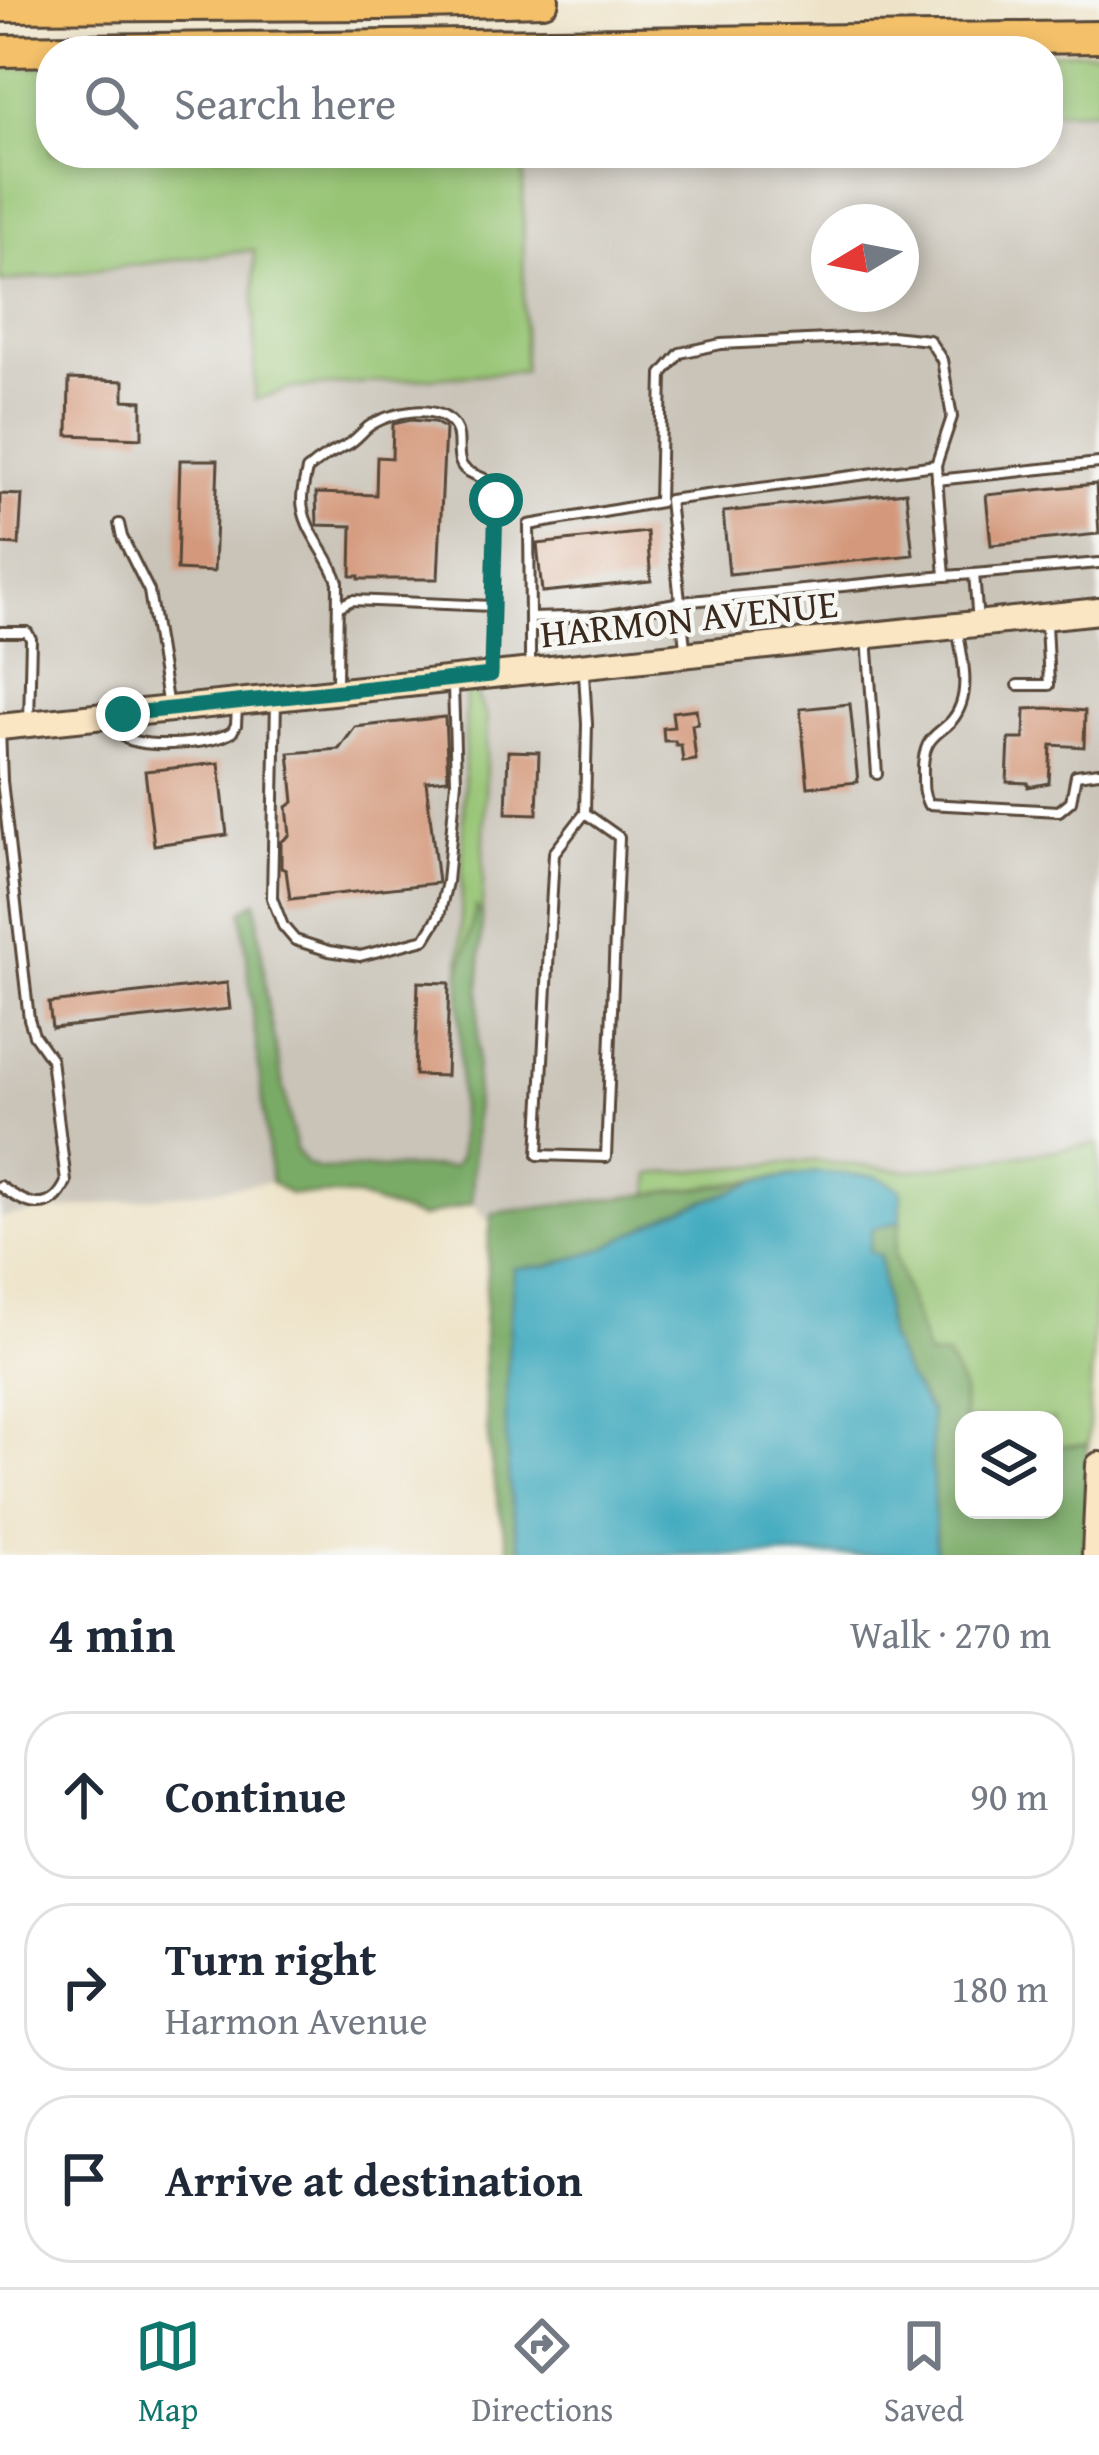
<!DOCTYPE html>
<html lang="en">
<head>
<meta charset="utf-8">
<style>
	:root { --surface:#fff; --page:#f2f2f3; --text:#1f2937; --muted:#747a83; --line:#e0e1e3; --accent:#0f766e }
	body { margin:0; font-family:"Gentium Book Plus",serif; background:var(--page); color:var(--text) }
	.controls { position:absolute; right:36px; bottom:36px; display:grid; overflow:hidden; border-radius:24px; box-shadow:0 6px 18px #0003 }
	.controls button { width:108px; height:108px; display:grid; place-items:center; padding:0; border:0; border-bottom:3px solid var(--line); background:var(--surface); color:var(--text); font:60px sans-serif }
	.compass { position:absolute; left:811px; top:204px; width:108px; height:108px; border-radius:50%; background:var(--surface); box-shadow:0 6px 18px #0003; rotate:260deg }
	.stop { position:absolute; width:36px; height:36px; margin:-27px; border:9px solid #0f766e; border-radius:50%; background:#fff }
	.stop.end { background:#0f766e; border-color:#fff; box-shadow:0 3px 12px #0008 }
	.list { margin:0; padding:0; list-style:none }
	h2 { display:flex; justify-content:space-between; align-items:center; height:156px; margin:0; padding:0 48px; font-size:51px }
	h2 small { font-size:39px; font-weight:400; color:var(--muted) }
	.list li { display:grid; grid-template-columns:78px 1fr auto; gap:36px; align-items:center; box-sizing:border-box; height:168px; margin:0 24px 24px; padding:0 24px; border:3px solid var(--line); border-radius:48px }
	.list b { display:block; font-size:45px; white-space:nowrap }
	.list p { margin:0; font-size:39px; white-space:nowrap; color:var(--muted) }
	.list em { font-size:39px; font-style:normal; color:var(--muted) }
	.icon { flex:none; width:66px; height:66px; fill:none; stroke:currentColor; stroke-width:2; stroke-linecap:round; stroke-linejoin:round }
	.map { position:relative; flex:none; width:1099px; height:1555px; overflow:hidden }
	.search { position:absolute; background:var(--surface); box-shadow:0 6px 18px #0003; left:36px; right:36px; top:36px; height:132px; display:flex; align-items:center; gap:30px; box-sizing:border-box; padding:0 42px; border-radius:48px; color:var(--muted); font-size:45px }
	.sheet { height:732px; background:var(--surface) }
	nav { display:flex; justify-content:space-around; align-items:center; box-sizing:border-box; height:168px; border-top:3px solid var(--line); background:var(--surface); font-size:33px; color:var(--muted) }
	nav a { display:grid; justify-items:center; gap:6px }
	nav .on { color:var(--accent) }
	.map>svg:first-child { display:block }
	.industrial { fill:#c9c3b8; fill-rule:evenodd }
	.green { fill:#97c574; stroke:#697849; stroke-width:3 }
	.forest { fill:#79aa66; stroke:#5a6a42; stroke-width:3 }
	.water { fill:#3ea9be; stroke:#3c6a6e; stroke-width:3 }
	.building { fill:#d4997c }
	.lines { fill:none; stroke-linecap:round; stroke-linejoin:round }
	.lane-casing { stroke:#564638; stroke-width:14 }
	.secondary-casing { stroke:#564638; stroke-width:30 }
	.highway-casing { stroke:#564638; stroke-width:36 }
	.lane { stroke:#fff; stroke-width:8 }
	.secondary { stroke:#fbe6c3; stroke-width:24 }
	.highway { stroke:#f4c16a; stroke-width:30 }
	.route { stroke:#0f766e; stroke-width:15 }
	.labels { text-anchor:middle; stroke-width:9; stroke-linejoin:round; paint-order:stroke }
	.street-label { font-size:39px; fill:#3b2a1e; stroke:#f6f6f2 }
</style>
</head>
<body>
<div class="map">
<svg width="1099" height="1555" viewBox="0 0 1099 1555">
	<rect width="100%" height="100%" fill="#f6f6f2"/>
	<filter id="ink" filterUnits="userSpaceOnUse"><feTurbulence type="fractalNoise" baseFrequency=".00833" numOctaves="2"/><feDisplacementMap in="SourceGraphic" scale="24" xChannelSelector="R" yChannelSelector="G"/><feConvolveMatrix kernelMatrix="1 2 1 2 8 2 1 2 1" color-interpolation-filters="sRGB"/></filter>
	<filter id="wash" filterUnits="userSpaceOnUse"><feTurbulence type="fractalNoise" baseFrequency=".004" numOctaves="4" result="noise"/><feDisplacementMap in="SourceGraphic" scale="48" xChannelSelector="R" yChannelSelector="G"/><feGaussianBlur stdDeviation="2.7" result="paint"/><feColorMatrix in="noise" values="0 0 0 0 0 0 0 0 0 0 0 0 0 0 0 0 0 1.4 0 .05"/><feComposite in="paint" operator="in"/></filter>
	<g filter="url(#wash)">
		<rect width="100%" height="100%" fill="#eee3c8"/>
		<path class="industrial" d="M 1099,110 L 1099,1144 L 911,1171 L 815,1161 L 651,1175 L 649,1194 L 494,1213 L 490,1224 L 472,1203 L 487,718 L 474,692 L 466,694 L 460,974 L 460,1156 L 454,1167 L 320,1169 L 307,1164 L 296,1151 L 268,1009 L 256,901 L 242,911 L 271,1182 L 0,1218 L 0,282 L 255,250 L 256,400 L 292,388 L 523,371 L 523,153 L 1048,153 L 1048,112 ZM 829,222 L 901,222 L 901,294 L 829,294 Z"/>
		<g class="green">
			<path d="M 1099,51 L 1099,110 L 1048,112 L 1048,52 Z"/>
			<path d="M 51,67 L 51,153 L 523,153 L 524,371 L 292,388 L 255,400 L 254,250 L 0,282 L 0,68 Z"/>
			<path d="M 475,692 L 487,718 L 482,915 L 476,908 L 460,974 L 466,693 Z"/>
			<path d="M 1099,1144 L 1099,1216 L 1088,1445 L 1054,1446 L 1054,1420 L 964,1420 L 964,1426 L 963,1389 L 928,1358 L 894,1254 L 901,1221 L 816,1172 L 649,1194 L 651,1174 L 815,1161 L 911,1171 Z"/>
		</g>
		<g class="forest">
			<path d="M 256,901 L 268,1009 L 296,1150 L 307,1164 L 320,1169 L 453,1167 L 460,1157 L 460,974 L 476,907 L 482,915 L 472,1203 L 421,1218 L 353,1196 L 289,1194 L 271,1182 L 242,911 Z"/>
			<path d="M 760,1181 L 671,1214 L 602,1249 L 548,1266 L 514,1269 L 514,1525 L 522,1555 L 511,1555 C 485,1468 480,1377 486,1287 C 488,1263 487,1237 493,1213 Z"/>
			<path d="M 901,1221 L 894,1254 L 928,1357 L 947,1356 L 963,1389 L 964,1510 L 1054,1510 L 1054,1446 L 1088,1445 L 1084,1555 L 936,1555 L 930,1412 L 906,1375 L 888,1336 L 880,1257 L 869,1252 L 872,1229 Z"/>
		</g>
		<path class="water" d="M 816,1172 L 876,1176 L 901,1189 L 901,1221 L 872,1229 L 869,1251 L 880,1256 L 888,1336 L 906,1375 L 930,1412 L 936,1555 L 522,1555 C 497,1461 507,1364 514,1268 L 548,1266 L 602,1249 L 671,1214 L 760,1181 Z"/>
		<g id="blocks">
			<g class="building">
				<path d="M 69,379 L 124,381 L 124,400 L 142,401 L 142,438 L 68,435 Z"/>
				<path d="M 411,420 L 434,422 L 445,428 L 438,579 L 359,579 L 359,576 L 351,576 L 352,526 L 317,525 L 316,493 L 376,495 L 377,457 L 392,458 L 393,424 Z"/>
				<path d="M 180,460 L 218,460 L 214,572 L 177,570 Z"/>
				<path d="M 1096,484 L 1099,534 L 991,545 L 986,495 Z"/>
				<path d="M 906,492 L 913,555 L 729,574 L 723,512 Z"/>
				<path d="M 0,494 L 22,495 L 19,545 L 0,544 Z"/>
				<path d="M 647,532 L 651,581 L 542,592 L 537,544 Z"/>
				<path d="M 850,704 L 858,782 L 808,787 L 800,709 Z"/>
				<path d="M 1047,708 L 1085,711 L 1084,747 L 1051,745 L 1049,783 L 1028,787 L 1028,783 L 1007,782 L 1009,739 L 1024,739 L 1025,709 Z"/>
				<path d="M 696,709 L 698,724 L 692,725 L 696,760 L 683,762 L 681,745 L 676,745 L 675,741 L 664,741 L 663,728 L 674,727 L 672,712 Z"/>
				<path d="M 445,717 L 448,779 L 426,781 L 438,883 L 290,899 L 286,870 L 281,868 L 281,842 L 290,835 L 287,807 L 294,802 L 289,753 L 339,749 L 355,727 Z"/>
				<path d="M 508,751 L 539,752 L 537,814 L 506,813 Z"/>
				<path d="M 219,763 L 227,835 L 154,845 L 145,771 Z"/>
				<path d="M 418,982 L 449,983 L 446,1076 L 415,1075 Z"/>
				<path d="M 227,983 L 230,1009 L 52,1028 L 49,1003 Z"/>
			</g>
		</g>
	</g>
	<g filter="url(#ink)">
		<use href="#blocks" fill-opacity="0" stroke="#564638" stroke-width="3"/>
		<g class="lines">
			<defs>
				<g id="lane">
					<path d="M 937,480 L 1099,463"/>
					<path d="M 659,502 L 662,374 L 680,353 L 721,344 L 891,336 L 929,340 L 942,360 L 952,417 L 936,465"/>
					<path d="M 119,524 L 122,537 L 149,591 L 168,707"/>
					<path d="M 945,576 L 974,574"/>
					<path d="M 338,607 L 352,600 L 492,606"/>
					<path d="M 530,618 L 529,525 L 660,502"/>
					<path d="M 978,622 L 974,574 L 1099,563"/>
					<path d="M 957,628 C 961,651 969,681 961,704 C 949,739 921,724 923,776 C 923,788 923,794 928,804 L 1059,811 L 1071,801 L 1076,775 L 1099,772"/>
					<path d="M 0,632 L 27,632 L 31,639 L 29,722"/>
					<path d="M 867,637 L 877,774"/>
					<path d="M 530,665 L 530,618 L 604,616 L 681,602 L 945,576 L 936,465 L 669,500 L 685,647"/>
					<path d="M 584,673 L 587,724 L 585,813 L 619,837 L 606,1157 L 538,1155 L 554,853 L 585,813"/>
					<path d="M 1018,685 L 1049,685 L 1046,624"/>
					<path d="M 337,686 L 338,582 C 329,553 302,530 302,499 C 302,490 305,479 307,470 C 321,458 331,453 347,445 C 355,441 361,433 368,427 C 389,412 438,401 455,427 C 463,439 453,460 466,470 C 473,475 485,478 492,483 L 496,500 L 491,673"/>
					<path d="M 276,700 L 272,898 L 283,926 L 295,940 L 329,951 L 360,956 L 425,939 L 439,916 L 447,882 L 456,781 L 453,686"/>
					<path d="M 123,721 L 126,738 C 146,749 213,744 232,732 L 236,725 L 237,707"/>
					<path d="M 0,1186 C 23,1203 50,1218 66,1182 L 51,1059 L 34,1035 L 29,1019 L 2,781 L 0,729"/>
				</g>
				<g id="secondary">
					<path d="M 0,727 L 1099,611"/>
					<path d="M 1095,1555 L 1099,1465"/>
				</g>
				<g id="highway">
					<path d="M 0,6 L 383,4 L 543,0"/>
					<path d="M 0,51 L 1099,37"/>
				</g>
			</defs>
			<use href="#lane" class="lane-casing"/>
			<use href="#secondary" class="secondary-casing"/>
			<use href="#highway" class="highway-casing"/>
			<use href="#lane" class="lane"/>
			<use href="#secondary" class="secondary"/>
			<use href="#highway" class="highway"/>
		</g>
	</g>
	<g class="lines" filter="url(#ink)">
		<path class="route" d="M 123,714 L 491,675 L 496,500"/>
	</g>
	<g class="labels">
		<g class="street-label">
			<text transform="translate(689 618) rotate(-6)" y="14">HARMON AVENUE</text>
		</g>
	</g>
</svg>
<div class="controls">
<button><svg class="icon" aria-label="layers" viewBox="0 0 24 24"><path d="M12 4l9 5-9 5-9-5zM3 14l9 5 9-5"/></svg></button>
</div>
<svg class="compass" viewBox="-18 -18 36 36"><path d="M0-13l5 13h-10z" fill="#e53935"/><path d="M0 13l5-13h-10z" fill="#747a83"/></svg>
<div class="stop" style="left:496px;top:500px"></div>
<div class="stop end" style="left:123px;top:714px"></div>
<div class="search"><svg class="icon" aria-label="search" viewBox="0 0 24 24"><circle cx="10" cy="10" r="6"/><path d="M15 15l6 6"/></svg>Search here</div>
</div>
<section class="sheet">
<h2>4 min<small>Walk · 270 m</small></h2>
<ul class="list">
<li><svg class="icon" aria-label="ahead" viewBox="0 0 24 24"><path d="M12 20V5M6 11l6-6 6 6"/></svg><div><b>Continue</b></div><em>90 m</em></li>
<li><svg class="icon" aria-label="right" viewBox="0 0 24 24"><path d="M7 20v-9h11M14 6l5 5-5 5"/></svg><div><b>Turn right</b><p>Harmon Avenue</p></div><em>180 m</em></li>
<li><svg class="icon" aria-label="arrive" viewBox="0 0 24 24"><path d="M6 21V4h12l-3 4 3 4H6"/></svg><div><b>Arrive at destination</b></div></li>
</ul>
</section>
<nav>
<a class="on"><svg class="icon" aria-label="map" viewBox="0 0 24 24"><path d="M3 6l6-2 6 2 6-2v14l-6 2-6-2-6 2zM9 4v14M15 6v14"/></svg>Map</a>
<a><svg class="icon" aria-label="directions" viewBox="0 0 24 24"><path d="M12 3l9 9-9 9-9-9zM9 14v-3h6M13 9l2 2-2 2"/></svg>Directions</a>
<a><svg class="icon" aria-label="saved" viewBox="0 0 24 24"><path d="M7 4h10v16l-5-4-5 4z"/></svg>Saved</a>
</nav>
</body>
</html>
